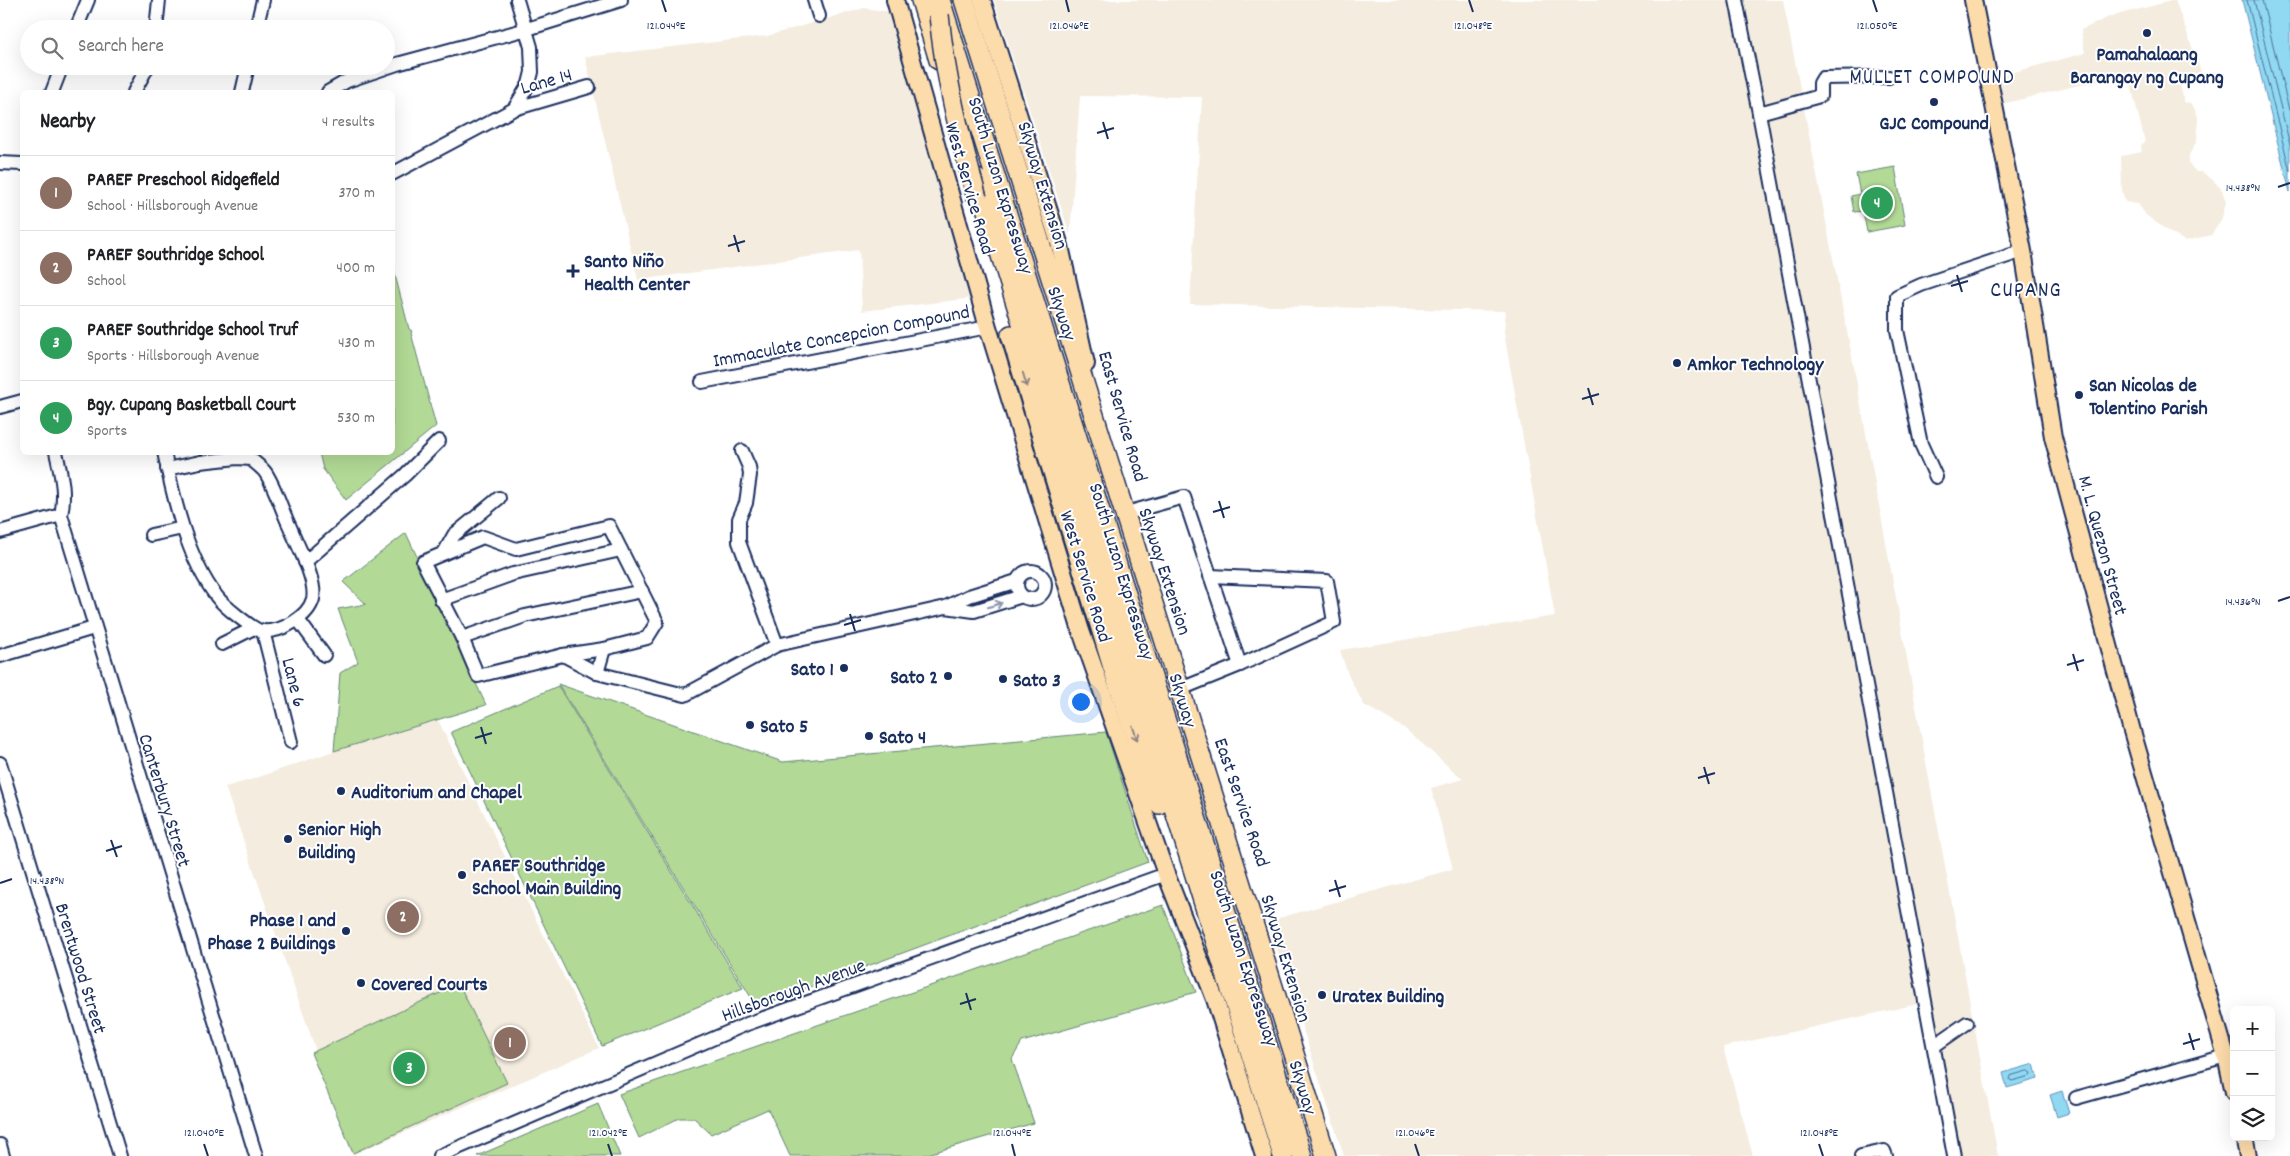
<!DOCTYPE html>
<html lang="en">
<head>
<meta charset="utf-8">
<style>
	:root { --surface:#fff; --page:#f2f2f2; --text:#202124; --muted:#757577; --line:#e0e0e0; --accent:#1b2f5e }
	body { margin:0; font-family:Dekko,sans-serif; background:var(--page); color:var(--text) }
	.controls { position:absolute; right:15px; bottom:15px; display:grid; overflow:hidden; border-radius:8px; box-shadow:0 5px 20px #0002 }
	.controls button { width:45px; height:45px; display:grid; place-items:center; padding:0; border:0; border-bottom:1px solid var(--line); background:var(--surface); color:var(--text); font:25px sans-serif }
	.you { position:absolute; left:1080px; top:701px; width:18px; height:18px; margin:-12px; border:4px solid #fff; border-radius:50%; background:#1a73e8; box-shadow:0 0 0 8px #1a73e833 }
	.badge { display:grid; place-items:center; width:32px; height:32px; border-radius:50%; background:var(--accent); color:#fff; font-size:16px; font-weight:700 }
	.pin { position:absolute; translate:-50% -50%; border:2px solid #fff; box-shadow:0 1px 5px #0006 }
	.list { margin:0; padding:0; list-style:none }
	h2 { display:flex; justify-content:space-between; align-items:center; height:65px; margin:0; padding:0 20px; font-size:21px }
	h2 small { font-size:16px; font-weight:400; color:var(--muted) }
	.list li { display:grid; grid-template-columns:32px 1fr auto; gap:15px; align-items:center; box-sizing:border-box; height:75px; padding:0 20px; border-top:1px solid var(--line) }
	.list b { display:block; font-size:19px; white-space:nowrap }
	.list p { margin:0; font-size:16px; white-space:nowrap; color:var(--muted) }
	.list em { font-size:16px; font-style:normal; color:var(--muted) }
	.icon { flex:none; width:28px; height:28px; fill:none; stroke:currentColor; stroke-width:2; stroke-linecap:round; stroke-linejoin:round }
	.map { position:relative; flex:none; width:2290px; height:1156px; overflow:hidden }
	.search { position:absolute; background:var(--surface); box-shadow:0 5px 20px #0002; left:20px; top:20px; width:375px; height:55px; display:flex; align-items:center; gap:12px; box-sizing:border-box; padding:0 18px; border-radius:28px; color:var(--muted); font-size:19px }
	.panel { position:absolute; background:var(--surface); box-shadow:0 5px 20px #0002; left:20px; top:90px; width:375px; height:365px; border-radius:8px }
	.map>svg:first-child { display:block }
	.built { fill:#f4ecde }
	.green { fill:#b2d995; stroke:#66847a }
	.water { fill:#91d8f2; stroke:#6294b7 }
	.lines { fill:none; stroke-linecap:round; stroke-linejoin:round }
	.shore { stroke:#4a7399; stroke-width:1 }
	.minor-casing { stroke:#1b2f5e; stroke-width:16 }
	.major-casing { stroke:#1b2f5e; stroke-width:20 }
	.highway-casing { stroke:#1b2f5e; stroke-width:22 }
	.minor { stroke:#fff; stroke-width:12 }
	.major { stroke:#fddcac; stroke-width:16 }
	.highway { stroke:#fddcac; stroke-width:19 }
	.highway-bridge-casing { stroke:#1b2f5e; stroke-width:22; stroke-linecap:butt }
	.highway-bridge { stroke:#fddcac; stroke-width:19 }
	.oneway { stroke:#8c8685 }
	.oneway2 { stroke:#8d97ae }
	.ticks { fill:none; stroke:#1b2f5e; stroke-width:2 }
	.poi-dot { fill:#1b2f5e; stroke:#fff; stroke-width:2 }
	.labels { text-anchor:middle; stroke-width:4; stroke-linejoin:round; paint-order:stroke }
	.poi-label { font-size:20px; font-weight:bold; fill:#1b2f5e; stroke:#fff; text-anchor:start }
	.street-label { font-size:20px; fill:#1b2f5e; stroke:#fff }
	.neighbourhood-label { font-size:21px; letter-spacing:1px; fill:#1b2f5e; stroke:#fff }
	.quarter-label { font-size:22px; letter-spacing:1px; fill:#1b2f5e; stroke:#fff }
	.ticks-label { font-size:12px; text-anchor:middle; fill:#1b2f5e; stroke:#fff; stroke-width:4; stroke-linejoin:round; paint-order:stroke }
</style>
</head>
<body>
<div class="map">
<svg width="2290" height="1156" viewBox="0 0 2290 1156">
	<rect width="100%" height="100%" fill="#fff"/>
	<filter id="ink" filterUnits="userSpaceOnUse"><feTurbulence type="fractalNoise" baseFrequency=".02" numOctaves="2"/><feDisplacementMap in="SourceGraphic" scale="10" xChannelSelector="R" yChannelSelector="G"/><feConvolveMatrix kernelMatrix="1 2 1 2 8 2 1 2 1" color-interpolation-filters="sRGB"/></filter>
	<g filter="url(#ink)">
		<g class="built">
			<path d="M 994,0 L 1783,0 L 1852,357 L 1998,1156 L 1950,1156 L 1918,1004 L 1723,1047 L 1753,1156 L 1344,1156 L 1268,921 L 1453,869 L 1431,788 L 1463,779 L 1404,728 L 1364,705 L 1349,677 L 1340,650 L 1555,616 L 1504,333 L 1506,311 L 1190,304 L 1202,97 L 1080,96 L 1070,235 Z"/>
			<path d="M 2175,0 L 2204,80 L 2180,84 L 2184,102 L 2192,104 L 2198,116 L 2197,140 L 2189,155 L 2189,164 L 2196,172 L 2202,172 L 2213,180 L 2222,190 L 2226,202 L 2221,221 L 2211,235 L 2185,241 L 2169,232 L 2146,215 L 2138,204 L 2125,202 L 2122,190 L 2121,156 L 2142,152 L 2141,145 L 2145,142 L 2128,73 L 1998,105 L 1992,78 L 2085,53 L 2081,30 L 2109,17 Z"/>
			<path d="M 864,8 L 891,12 L 974,298 L 862,311 L 859,250 L 638,280 L 585,57 L 767,36 Z"/>
			<path d="M 438,720 L 599,1048 L 352,1155 L 225,787 L 247,781 L 334,751 Z"/>
		</g>
		<g class="green">
			<path d="M 1895,167 L 1905,225 L 1867,232 L 1863,211 L 1854,212 L 1851,196 L 1860,194 L 1856,174 Z"/>
			<path d="M 393,267 L 409,329 L 412,331 L 411,333 L 436,426 L 346,500 L 323,469 L 319,453 L 392,452 Z"/>
			<path d="M 406,533 L 486,705 L 334,751 L 340,673 L 358,662 L 338,609 L 366,604 L 343,582 Z"/>
			<path d="M 558,684 L 783,762 L 1106,732 L 1148,862 L 757,1007 Z"/>
			<path d="M 558,686 L 743,988 L 602,1046 L 451,732 Z"/>
			<path d="M 1163,905 L 1196,992 L 1022,1042 L 1012,1059 L 1034,1123 L 921,1156 L 790,1156 L 768,1109 L 711,1134 L 694,1118 L 679,1118 L 639,1138 L 619,1094 Z"/>
			<path d="M 459,984 L 507,1083 L 353,1153 L 311,1053 Z"/>
			<path d="M 598,1104 L 620,1156 L 477,1156 Z"/>
		</g>
		<g class="water">
			<path d="M 2242,0 L 2290,0 L 2290,192 Z"/>
			<path d="M 2034,1064 L 2038,1079 L 2007,1088 L 2003,1073 Z"/>
			<path d="M 2062,1091 L 2069,1113 L 2057,1117 L 2050,1095 Z"/>
		</g>
		<g class="lines">
			<g class="shore">
				<path d="M 2247,0 L 2290,171"/>
				<path d="M 2254,0 L 2290,145"/>
				<path d="M 2262,0 L 2290,114"/>
				<path d="M 2028,1071 L 2031,1073 L 2030,1076 L 2012,1081 L 2010,1080 L 2011,1076 Z"/>
			</g>
			<defs>
				<g id="minor">
					<path d="M 814,0 L 819,16"/>
					<path d="M 1736,0 L 1759,113 L 1954,1156"/>
					<path d="M 76,29 L 88,0"/>
					<path d="M 156,29 L 159,0"/>
					<path d="M 256,29 L 263,0"/>
					<path d="M 52,92 L 62,66"/>
					<path d="M 134,92 L 148,66"/>
					<path d="M 242,92 L 248,66"/>
					<path d="M 328,92 L 347,81 L 397,64 L 527,29 L 621,0"/>
					<path d="M 514,109 L 589,87"/>
					<path d="M 1759,113 L 1820,96 L 1820,83 L 1823,78 L 1889,77"/>
					<path d="M 0,163 L 22,164"/>
					<path d="M 392,174 L 514,109 L 529,84 L 532,72 L 531,47 L 517,0"/>
					<path d="M 702,382 L 988,327"/>
					<path d="M 0,407 L 22,401"/>
					<path d="M 742,451 L 749,467 L 750,475 L 746,503 L 739,519 L 739,542 L 777,645"/>
					<path d="M 56,452 C 61,475 66,492 61,515 L 256,1156"/>
					<path d="M 164,452 C 174,500 187,558 217,597 C 223,605 253,630 262,631 C 281,633 308,617 313,599 C 317,580 297,545 290,527 C 282,511 275,486 265,472 C 261,467 255,463 251,459 L 237,458 L 200,462 L 167,469"/>
					<path d="M 1936,477 L 1921,444 L 1897,330 L 1897,296 L 1921,285 L 2023,251"/>
					<path d="M 1130,512 L 1184,497 L 1240,665"/>
					<path d="M 609,526 L 657,622 L 647,638 L 604,649 L 563,655 L 478,676 L 462,638 L 423,562 L 483,537 L 516,549 Z"/>
					<path d="M 0,532 L 61,515"/>
					<path d="M 151,535 L 183,528"/>
					<path d="M 444,553 L 454,535 L 499,498"/>
					<path d="M 305,562 L 405,475 L 439,441"/>
					<circle cx="1031" cy="585" r="14"/>
					<path d="M 441,600 L 513,574 L 621,550"/>
					<path d="M 946,607 L 974,611 L 1022,596"/>
					<path d="M 299,621 L 324,655"/>
					<path d="M 263,631 L 291,742"/>
					<path d="M 462,638 L 525,616 L 642,591"/>
					<path d="M 222,644 L 254,628"/>
					<path d="M 563,655 L 597,673 L 685,695 L 777,645 L 946,607 L 969,596 L 1017,581"/>
					<path d="M 0,656 L 94,628"/>
					<path d="M 597,673 L 604,649"/>
					<path d="M 1183,688 L 1240,665 L 1334,622 L 1327,581 L 1210,576"/>
					<path d="M 0,763 L 120,1156"/>
					<path d="M 1934,1046 L 1967,1023"/>
					<path d="M 2076,1098 L 2226,1056"/>
					<path d="M 0,1145 L 3,1156"/>
					<path d="M 439,1156 L 747,1024 L 1166,874"/>
					<path d="M 1861,1156 L 1884,1151 L 1886,1156"/>
				</g>
				<g id="major">
					<path d="M 895,0 L 988,327 L 1081,631 L 1166,874 L 1215,999 L 1264,1156"/>
					<path d="M 982,0 L 1060,246 L 1086,364"/>
					<path d="M 1973,0 L 2023,251 L 2053,437 L 2132,731 L 2226,1056 L 2234,1092"/>
					<path d="M 2244,1137 L 2248,1156"/>
				</g>
				<g id="highway">
					<path d="M 921,0 L 939,60"/>
					<path d="M 940,0 L 1302,1156"/>
					<path d="M 964,0 L 1326,1156"/>
					<path d="M 977,179 L 1283,1156"/>
					<path d="M 1011,335 L 1119,687 L 1159,804"/>
				</g>
			</defs>
			<use href="#minor" class="minor-casing"/>
			<use href="#major" class="major-casing"/>
			<use href="#highway" class="highway-casing"/>
			<use href="#minor" class="minor"/>
			<use href="#major" class="major"/>
			<use href="#highway" class="highway"/>
			<defs>
				<path id="highway-bridge" d="M 939,15 C 945,78 960,137 977,198"/>
			</defs>
			<use href="#highway-bridge" class="highway-bridge-casing"/>
			<use href="#highway-bridge" class="highway-bridge"/>
		</g>
		<defs><path id="oneway-shaft" d="M-6 0H5M1.5-3L5.5 0L1.5 3" fill="none" stroke-width="1.6" stroke-linecap="round" stroke-linejoin="round" transform="scale(1.25)"/></defs>
		<g class="oneway">
			<use href="#oneway-shaft" transform="translate(1025 380) rotate(73)"/>
			<use href="#oneway-shaft" transform="translate(1135 733) rotate(71)"/>
		</g>
		<use class="oneway2" href="#oneway-shaft" transform="translate(995 605) rotate(-17)"/>
	</g>
	<path class="ticks" d="M 662,0 L 666,12M 1066,0 L 1069,12M 1469,0 L 1473,12M 1873,0 L 1877,12M 1103,122 L 1108,139M 1097,133 L 1114,128M 2278,187 L 2290,183M 734,235 L 739,252M 728,246 L 745,241M 1957,275 L 1962,292M 1951,286 L 1968,281M 1588,388 L 1593,405M 1582,399 L 1599,394M 1219,501 L 1224,518M 1213,512 L 1230,507M 2278,601 L 2290,597M 850,614 L 855,631M 844,625 L 861,620M 2073,654 L 2078,671M 2067,665 L 2084,660M 481,727 L 486,744M 475,738 L 492,733M 1704,767 L 1709,784M 1698,778 L 1715,773M 111,840 L 117,857M 106,851 L 122,846M 1335,880 L 1340,897M 0,883 L 12,879M 1329,891 L 1346,886M 966,993 L 971,1010M 960,1004 L 976,999M 2189,1033 L 2194,1050M 2183,1044 L 2200,1039M 204,1144 L 208,1156M 608,1144 L 612,1156M 1012,1144 L 1015,1156M 1415,1144 L 1419,1156M 1819,1144 L 1823,1156"/>
	<g class="poi-dot">
		<circle cx="2147" cy="33" r="5"/>
		<circle cx="1934" cy="102" r="5"/>
		<path d="M570.5 263.5h5v5h5v5h-5v5h-5v-5h-5v-5h5z"/>
		<circle cx="1677" cy="363" r="5"/>
		<circle cx="2079" cy="395" r="5"/>
		<circle cx="844" cy="668" r="5"/>
		<circle cx="948" cy="676" r="5"/>
		<circle cx="1003" cy="679" r="5"/>
		<circle cx="750" cy="725" r="5"/>
		<circle cx="869" cy="736" r="5"/>
		<circle cx="341" cy="791" r="5"/>
		<circle cx="288" cy="839" r="5"/>
		<circle cx="462" cy="875" r="5"/>
		<circle cx="346" cy="931" r="5"/>
		<circle cx="361" cy="983" r="5"/>
		<circle cx="1322" cy="995" r="5"/>
	</g>
	<g class="labels">
		<g class="poi-label">
			<text x="2147" y="60" text-anchor="middle">Pamahalaang<tspan x="2147" dy="23">Barangay ng Cupang</tspan></text>
			<text x="1934" y="129" text-anchor="middle">GJC Compound</text>
			<text x="584" y="267">Santo Niño<tspan x="584" dy="23">Health Center</tspan></text>
			<text x="1687" y="370">Amkor Technology</text>
			<text x="2089" y="391">San Nicolas de<tspan x="2089" dy="23">Tolentino Parish</tspan></text>
			<text x="834" y="675" text-anchor="end">Sato 1</text>
			<text x="938" y="683" text-anchor="end">Sato 2</text>
			<text x="1013" y="686">Sato 3</text>
			<text x="760" y="732">Sato 5</text>
			<text x="879" y="743">Sato 4</text>
			<text x="351" y="798">Auditorium and Chapel</text>
			<text x="298" y="835">Senior High<tspan x="298" dy="23">Building</tspan></text>
			<text x="472" y="871">PAREF Southridge<tspan x="472" dy="23">School Main Building</tspan></text>
			<text x="336" y="926" text-anchor="end">Phase 1 and<tspan x="336" dy="23">Phase 2 Buildings</tspan></text>
			<text x="371" y="990">Covered Courts</text>
			<text x="1332" y="1002">Uratex Building</text>
		</g>
		<g class="street-label">
			<text transform="translate(546 80) rotate(-16)" y="7">Lane 14</text>
			<text transform="translate(1002 185) rotate(73)" y="7">South Luzon Expressway</text>
			<text transform="translate(1044 185) rotate(73)" y="7">Skyway Extension</text>
			<text transform="translate(971 188) rotate(74)" y="7">West Service Road</text>
			<text transform="translate(1063 313) rotate(72)" y="7">Skyway</text>
			<text transform="translate(841 335) rotate(-11)" y="7">Immaculate Concepcion Compound</text>
			<text transform="translate(1124 416) rotate(74)" y="7">East Service Road</text>
			<text transform="translate(2104 545) rotate(75)" y="7">M. L. Quezon Street</text>
			<text transform="translate(1123 571) rotate(73)" y="7">South Luzon Expressway</text>
			<text transform="translate(1166 571) rotate(72)" y="7">Skyway Extension</text>
			<text transform="translate(1087 576) rotate(73)" y="7">West Service Road</text>
			<text transform="translate(295 682) rotate(76)" y="7">Lane 6</text>
			<text transform="translate(1184 700) rotate(73)" y="7">Skyway</text>
			<text transform="translate(166 800) rotate(73)" y="7">Canterbury Street</text>
			<text transform="translate(1243 802) rotate(71)" y="7">East Service Road</text>
			<text transform="translate(1245 958) rotate(72)" y="7">South Luzon Expressway</text>
			<text transform="translate(1287 958) rotate(73)" y="7">Skyway Extension</text>
			<text transform="translate(82 968) rotate(73)" y="7">Brentwood Street</text>
			<text transform="translate(793 989) rotate(-20)" y="7">Hillsborough Avenue</text>
			<text transform="translate(1304 1087) rotate(73)" y="7">Skyway</text>
		</g>
		<g class="neighbourhood-label">
			<text x="1932" y="83">MULLET COMPOUND</text>
		</g>
		<g class="quarter-label">
			<text x="2026" y="296">CUPANG</text>
		</g>
	</g>
	<g class="ticks-label">
		<text x="666" y="29">121.044°E</text>
		<text x="1069" y="29">121.046°E</text>
		<text x="1473" y="29">121.048°E</text>
		<text x="1877" y="29">121.050°E</text>
		<text x="2243" y="191">14.438°N</text>
		<text x="2243" y="605">14.436°N</text>
		<text x="47" y="884">14.438°N</text>
		<text x="204" y="1136">121.040°E</text>
		<text x="608" y="1136">121.042°E</text>
		<text x="1012" y="1136">121.044°E</text>
		<text x="1415" y="1136">121.046°E</text>
		<text x="1819" y="1136">121.048°E</text>
	</g>
</svg>
<div class="controls">
<button>+</button>
<button>−</button>
<button><svg class="icon" aria-label="layers" viewBox="0 0 24 24"><path d="M12 4l9 5-9 5-9-5zM3 14l9 5 9-5"/></svg></button>
</div>
<div class="you"></div>
<div class="pin badge" style="left:510px;top:1043px;background:#8d6e63">1</div>
<div class="pin badge" style="left:403px;top:917px;background:#8d6e63">2</div>
<div class="pin badge" style="left:409px;top:1068px;background:#2e9e5b">3</div>
<div class="pin badge" style="left:1877px;top:203px;background:#2e9e5b">4</div>
<div class="search"><svg class="icon" aria-label="search" viewBox="0 0 24 24"><circle cx="10" cy="10" r="6"/><path d="M15 15l6 6"/></svg>Search here</div>
<section class="panel">
<h2>Nearby<small>4 results</small></h2>
<ul class="list">
<li><span class="badge" style="background:#8d6e63">1</span><div><b>PAREF Preschool Ridgefield</b><p>School · Hillsborough Avenue</p></div><em>370 m</em></li>
<li><span class="badge" style="background:#8d6e63">2</span><div><b>PAREF Southridge School</b><p>School</p></div><em>400 m</em></li>
<li><span class="badge" style="background:#2e9e5b">3</span><div><b>PAREF Southridge School Truf</b><p>Sports · Hillsborough Avenue</p></div><em>430 m</em></li>
<li><span class="badge" style="background:#2e9e5b">4</span><div><b>Bgy. Cupang Basketball Court</b><p>Sports</p></div><em>530 m</em></li>
</ul>
</section>
</div>
</body>
</html>
